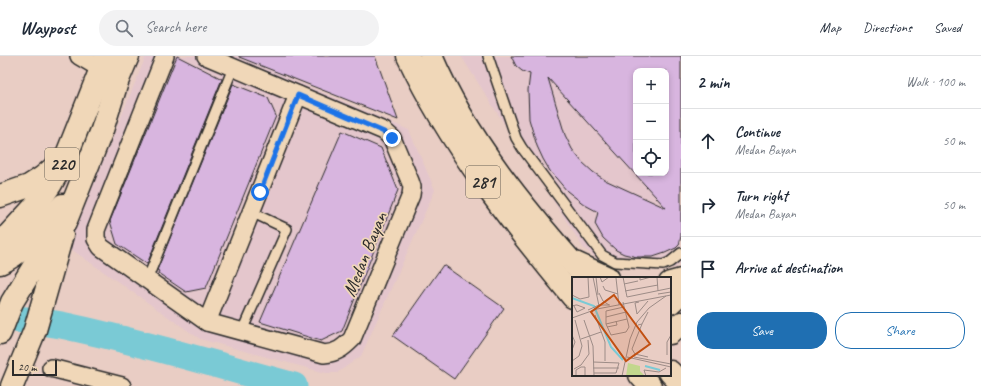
<!DOCTYPE html>
<html lang="en">
<head>
<meta charset="utf-8">
<style>
	:root { --surface:#fff; --page:#f2f2f3; --text:#1f2937; --muted:#747a83; --line:#e0e1e3; --accent:#1f6fb2 }
	body { margin:0; font-family:Caveat,sans-serif; background:var(--page); color:var(--text) }
	.controls { position:absolute; right:12px; top:12px; display:grid; overflow:hidden; border-radius:8px; box-shadow:0 2px 6px #0003 }
	.controls button { width:36px; height:36px; display:grid; place-items:center; padding:0; border:0; border-bottom:1px solid var(--line); background:var(--surface); color:var(--text); font:20px sans-serif }
	.scale { position:absolute; left:12px; bottom:10px; width:45px; box-sizing:border-box; padding-left:4px; border:2px solid #2b2b2b; border-top:0; font-size:11px; line-height:14px; white-space:nowrap; color:#2b2b2b; -webkit-text-stroke:3px #f0d7b8; paint-order:stroke }
	.stop { position:absolute; width:12px; height:12px; margin:-9px; border:3px solid #1a73e8; border-radius:50%; background:#fff }
	.stop.end { background:#1a73e8; border-color:#fff; box-shadow:0 1px 4px #0008 }
	.list { margin:0; padding:0; list-style:none }
	h2 { display:flex; justify-content:space-between; align-items:center; height:52px; margin:0; padding:0 16px; font-size:17px }
	h2 small { font-size:13px; font-weight:400; color:var(--muted) }
	.list li { display:grid; grid-template-columns:26px 1fr auto; gap:12px; align-items:center; box-sizing:border-box; height:64px; padding:0 16px; border-top:1px solid var(--line) }
	.list b { display:block; font-size:15px; white-space:nowrap }
	.list p { margin:0; font-size:13px; white-space:nowrap; color:var(--muted) }
	.list em { font-size:13px; font-style:normal; color:var(--muted) }
	.actions { display:flex; gap:8px; padding:12px 16px }
	.actions a { flex:1; padding:9px 0; border:1px solid var(--accent); border-radius:16px; text-align:center; font-size:14px; color:var(--accent) }
	.actions .main { background:var(--accent); color:#fff }
	.icon { flex:none; width:22px; height:22px; fill:none; stroke:currentColor; stroke-width:2; stroke-linecap:round; stroke-linejoin:round }
	.map { position:relative; flex:none; width:681px; height:330px; overflow:hidden }
	header { display:flex; align-items:center; gap:24px; box-sizing:border-box; height:56px; padding:0 20px; background:var(--surface); border-bottom:1px solid var(--line) }
	header strong { font-size:19px }
	nav { display:flex; gap:22px; margin-inline-start:auto; font-size:14px }
	.search { width:280px; height:36px; background:var(--page); display:flex; align-items:center; gap:10px; box-sizing:border-box; padding:0 14px; border-radius:22px; color:var(--muted); font-size:15px }
	main { display:flex }
	aside { flex:1; background:var(--surface) }
	.map>svg:first-child { display:block }
	.built { fill:#e4c6cc; fill-rule:evenodd }
	.lines { fill:none; stroke-linecap:round; stroke-linejoin:round }
	.river { stroke:#7acad5; stroke-width:27 }
	.building { fill:#d8b5df; stroke:#2b2b2b; fill-rule:evenodd }
	.service-casing { stroke:#2b2b2b; stroke-width:12 }
	.minor-casing { stroke:#2b2b2b; stroke-width:20 }
	.tertiary-casing { stroke:#2b2b2b; stroke-width:25 }
	.primary-casing { stroke:#2b2b2b; stroke-width:25 }
	.service { stroke:#f0d7b8; stroke-width:9 }
	.minor { stroke:#f0d7b8; stroke-width:17 }
	.tertiary { stroke:#f0d7b8; stroke-width:22 }
	.primary { stroke:#f0d7b8; stroke-width:22 }
	.route { stroke:#1a73e8; stroke-width:5 }
	.labels { text-anchor:middle; stroke-width:3.5; stroke-linejoin:round; paint-order:stroke }
	.shield { fill:#f0d7b8; stroke:#665f55; stroke-width:1 }
	.shield-label { font-size:18px; font-weight:bold; fill:#2b2b2b }
	.street-label { font-size:19px; fill:#2b2b2b; stroke:#f0d7b8 }
	.inset-river { fill:none; stroke:#7acad5; stroke-width:2 }
	.inset-road { fill:none; stroke:#9d8c87; stroke-width:1 }
	.view { fill:#c25012; fill-opacity:0.15; stroke:#c25012; stroke-width:2 }
	.inset-edge { fill:none; stroke:#2b2b2b; stroke-width:2 }
</style>
</head>
<body>
<header>
<strong>Waypost</strong>
<div class="search"><svg class="icon" aria-label="search" viewBox="0 0 24 24"><circle cx="10" cy="10" r="6"/><path d="M15 15l6 6"/></svg>Search here</div>
<nav><a>Map</a><a>Directions</a><a>Saved</a></nav>
</header>
<main>
<div class="map">
<svg width="681" height="330" viewBox="0 0 681 330">
	<rect width="100%" height="100%" fill="#e9cdc4"/>
	<filter id="ink" filterUnits="userSpaceOnUse"><feTurbulence type="fractalNoise" baseFrequency=".025" numOctaves="2"/><feDisplacementMap in="SourceGraphic" scale="8" xChannelSelector="R" yChannelSelector="G"/><feConvolveMatrix kernelMatrix="1 2 1 2 8 2 1 2 1" color-interpolation-filters="sRGB"/></filter>
	<g filter="url(#ink)">
		<g class="built">
			<path d="M 146,0 L 239,0 L 409,74 L 435,134 L 361,300 L 337,317 L 326,317 L 200,283 L 68,191 Z"/>
			<path d="M 461,0 L 681,0 L 681,206 L 675,212 L 609,211 L 584,193 ZM 636,15 L 666,15 L 666,117 L 636,117 Z"/>
		</g>
		<g class="lines">
			<path class="river" d="M 0,261 C 20,264 41,265 61,269 C 139,285 216,309 294,330"/>
		</g>
		<g class="building">
			<path d="M 177,0 L 222,23 L 147,208 L 117,188 L 110,165 Z"/>
			<path d="M 239,0 L 375,0 L 398,64 L 239,1 Z"/>
			<path d="M 511,0 L 681,0 L 681,180 L 679,189 L 676,192 L 665,197 L 653,201 L 637,201 L 624,198 L 616,194 L 603,182 L 595,168 L 598,156 L 585,149 L 567,135 L 550,115 L 543,103 L 537,90 L 529,63 L 528,34 L 530,18 L 522,15 L 516,10 ZM 636,15 L 666,15 L 666,117 L 636,117 ZM 548,22 L 605,85 L 666,152 L 605,124 L 593,116 L 582,106 L 572,93 L 565,79 Z"/>
			<path d="M 233,28 L 268,42 L 276,60 L 206,232 L 186,236 L 158,217 L 159,215 L 157,214 Z"/>
			<path d="M 342,75 L 381,92 L 398,134 L 342,275 L 321,285 L 260,266 Z"/>
			<path d="M 443,209 L 504,252 L 454,323 L 393,280 Z"/>
		</g>
		<g class="lines">
			<defs>
				<g id="service">
					<path d="M 488,0 L 516,82 L 522,92 L 602,199 L 615,206 L 663,209 L 670,206 L 681,197"/>
					<path d="M 147,224 L 233,12"/>
					<path d="M 242,275 L 287,173 L 251,156"/>
				</g>
				<g id="minor">
					<path d="M 79,0 L 101,13 L 110,21"/>
					<path d="M 165,0 L 96,174 L 96,183 L 101,191 L 207,266 L 324,298 C 337,297 343,292 352,283 L 411,139 L 412,131 L 410,125 L 392,82 L 384,75 L 206,0"/>
					<path d="M 207,266 L 298,39"/>
					<path d="M 51,312 L 122,330"/>
				</g>
				<g id="tertiary">
					<path d="M 670,247 L 681,237"/>
					<path d="M 670,277 L 681,267"/>
				</g>
				<g id="primary">
					<path d="M 408,0 C 450,89 511,166 573,241"/>
					<path d="M 431,0 C 467,84 526,155 586,222"/>
					<path d="M 0,140 L 29,130 L 43,121 L 56,110"/>
					<path d="M 0,188 L 37,148 L 51,128 L 66,101 L 106,0"/>
					<path d="M 0,207 C 28,195 42,170 63,149"/>
					<path d="M 575,207 L 608,222"/>
					<path d="M 670,227 L 681,224"/>
					<path d="M 0,277 L 12,246 L 39,202 L 65,167 L 102,74 L 117,26 L 128,0"/>
					<path d="M 670,316 L 681,328"/>
					<path d="M 640,319 L 650,330"/>
					<path d="M 12,330 L 35,274 L 62,179"/>
				</g>
			</defs>
			<use href="#service" class="service-casing"/>
			<use href="#minor" class="minor-casing"/>
			<use href="#tertiary" class="tertiary-casing"/>
			<use href="#primary" class="primary-casing"/>
			<use href="#service" class="service"/>
			<use href="#minor" class="minor"/>
			<use href="#tertiary" class="tertiary"/>
			<use href="#primary" class="primary"/>
		</g>
	</g>
	<g class="lines" filter="url(#ink)">
		<path class="route" d="M 260,136 L 298,39 L 384,76 L 392,82"/>
	</g>
	<g class="labels">
		<g class="shield">
			<rect x="45" y="92" width="34" height="32" rx="3"/>
			<rect x="466" y="110" width="34" height="32" rx="3"/>
		</g>
		<g class="shield-label">
			<text x="62" y="114">220</text>
			<text x="483" y="132">281</text>
		</g>
		<g class="street-label">
			<text transform="translate(364 198) rotate(-68)" y="7">Medan Bayan</text>
		</g>
	</g>
	<g transform="translate(572 221)">
		<rect width="99" height="99" fill="#e9cdc4"/>
		<path d="M 56,86 L 68,89 L 68,94 L 73,99 L 54,99 Z" fill="#c2d78d"/>
		<path class="inset-river" d="M 0,21 L 22,29 L 39,70 L 51,83M 73,89 L 88,93"/>
		<path class="inset-road" d="M 21,0 L 27,29M 24,0 L 26,18M 28,0 L 30,5 L 37,0M 51,0 L 55,20 L 99,11M 68,0 L 68,3 L 79,0M 85,0 L 86,14M 44,1 L 47,28M 52,7 L 66,4M 31,9 L 33,13 L 46,17M 53,14 L 86,8M 27,16 L 31,24 L 37,28M 86,17 L 99,15M 0,18 L 8,22 L 17,20 L 16,0M 51,25 L 57,50 L 54,55 L 39,58 L 34,47 L 34,34 L 52,30M 0,29 L 4,28 L 5,28 L 13,31 L 5,35 L 2,29M 16,33 L 27,28 L 38,28M 65,37 L 63,26 L 67,25M 65,37 L 76,24M 23,38 L 33,65 L 33,84M 34,40 L 54,35M 0,41 L 25,32 L 99,18M 12,43 L 21,69 L 22,99M 34,47 L 55,42M 70,47 L 60,72 L 63,77 L 76,80M 66,48 L 70,47 L 76,35M 35,50 L 45,48 L 44,44M 0,58 L 3,65 L 0,73M 9,62 L 29,55M 95,78 L 95,65 L 99,58M 55,80 L 99,90M 62,80 L 99,87M 0,84 L 7,79 L 10,69 L 3,43M 21,85 L 47,86 L 44,96 L 22,96M 21,91 L 47,91M 2,92 L 9,88 L 17,77 L 16,63M 4,99 L 4,93 L 9,90 L 13,90 L 13,99M 50,99 L 58,62 L 65,45 L 77,31 L 94,19M 74,99 L 72,93 L 87,95 L 94,91"/>
		<path class="view" d="M 42,18 L 78,67 L 54,84 L 19,35 Z"/>
		<rect width="99" height="99" class="inset-edge"/>
	</g>
</svg>
<div class="controls">
<button>+</button>
<button>−</button>
<button><svg class="icon" aria-label="locate" viewBox="0 0 24 24"><circle cx="12" cy="12" r="6"/><path d="M12 2v4M12 18v4M2 12h4M18 12h4"/></svg></button>
</div>
<div class="scale">20 m</div>
<div class="stop" style="left:260px;top:136px"></div>
<div class="stop end" style="left:392px;top:82px"></div>
</div>
<aside>
<h2>2 min<small>Walk · 100 m</small></h2>
<ul class="list">
<li><svg class="icon" aria-label="ahead" viewBox="0 0 24 24"><path d="M12 20V5M6 11l6-6 6 6"/></svg><div><b>Continue</b><p>Medan Bayan</p></div><em>50 m</em></li>
<li><svg class="icon" aria-label="right" viewBox="0 0 24 24"><path d="M7 20v-9h11M14 6l5 5-5 5"/></svg><div><b>Turn right</b><p>Medan Bayan</p></div><em>50 m</em></li>
<li><svg class="icon" aria-label="arrive" viewBox="0 0 24 24"><path d="M6 21V4h12l-3 4 3 4H6"/></svg><div><b>Arrive at destination</b></div></li>
</ul>
<div class="actions"><a class="main">Save</a><a>Share</a></div>
</aside>
</main>
</body>
</html>
